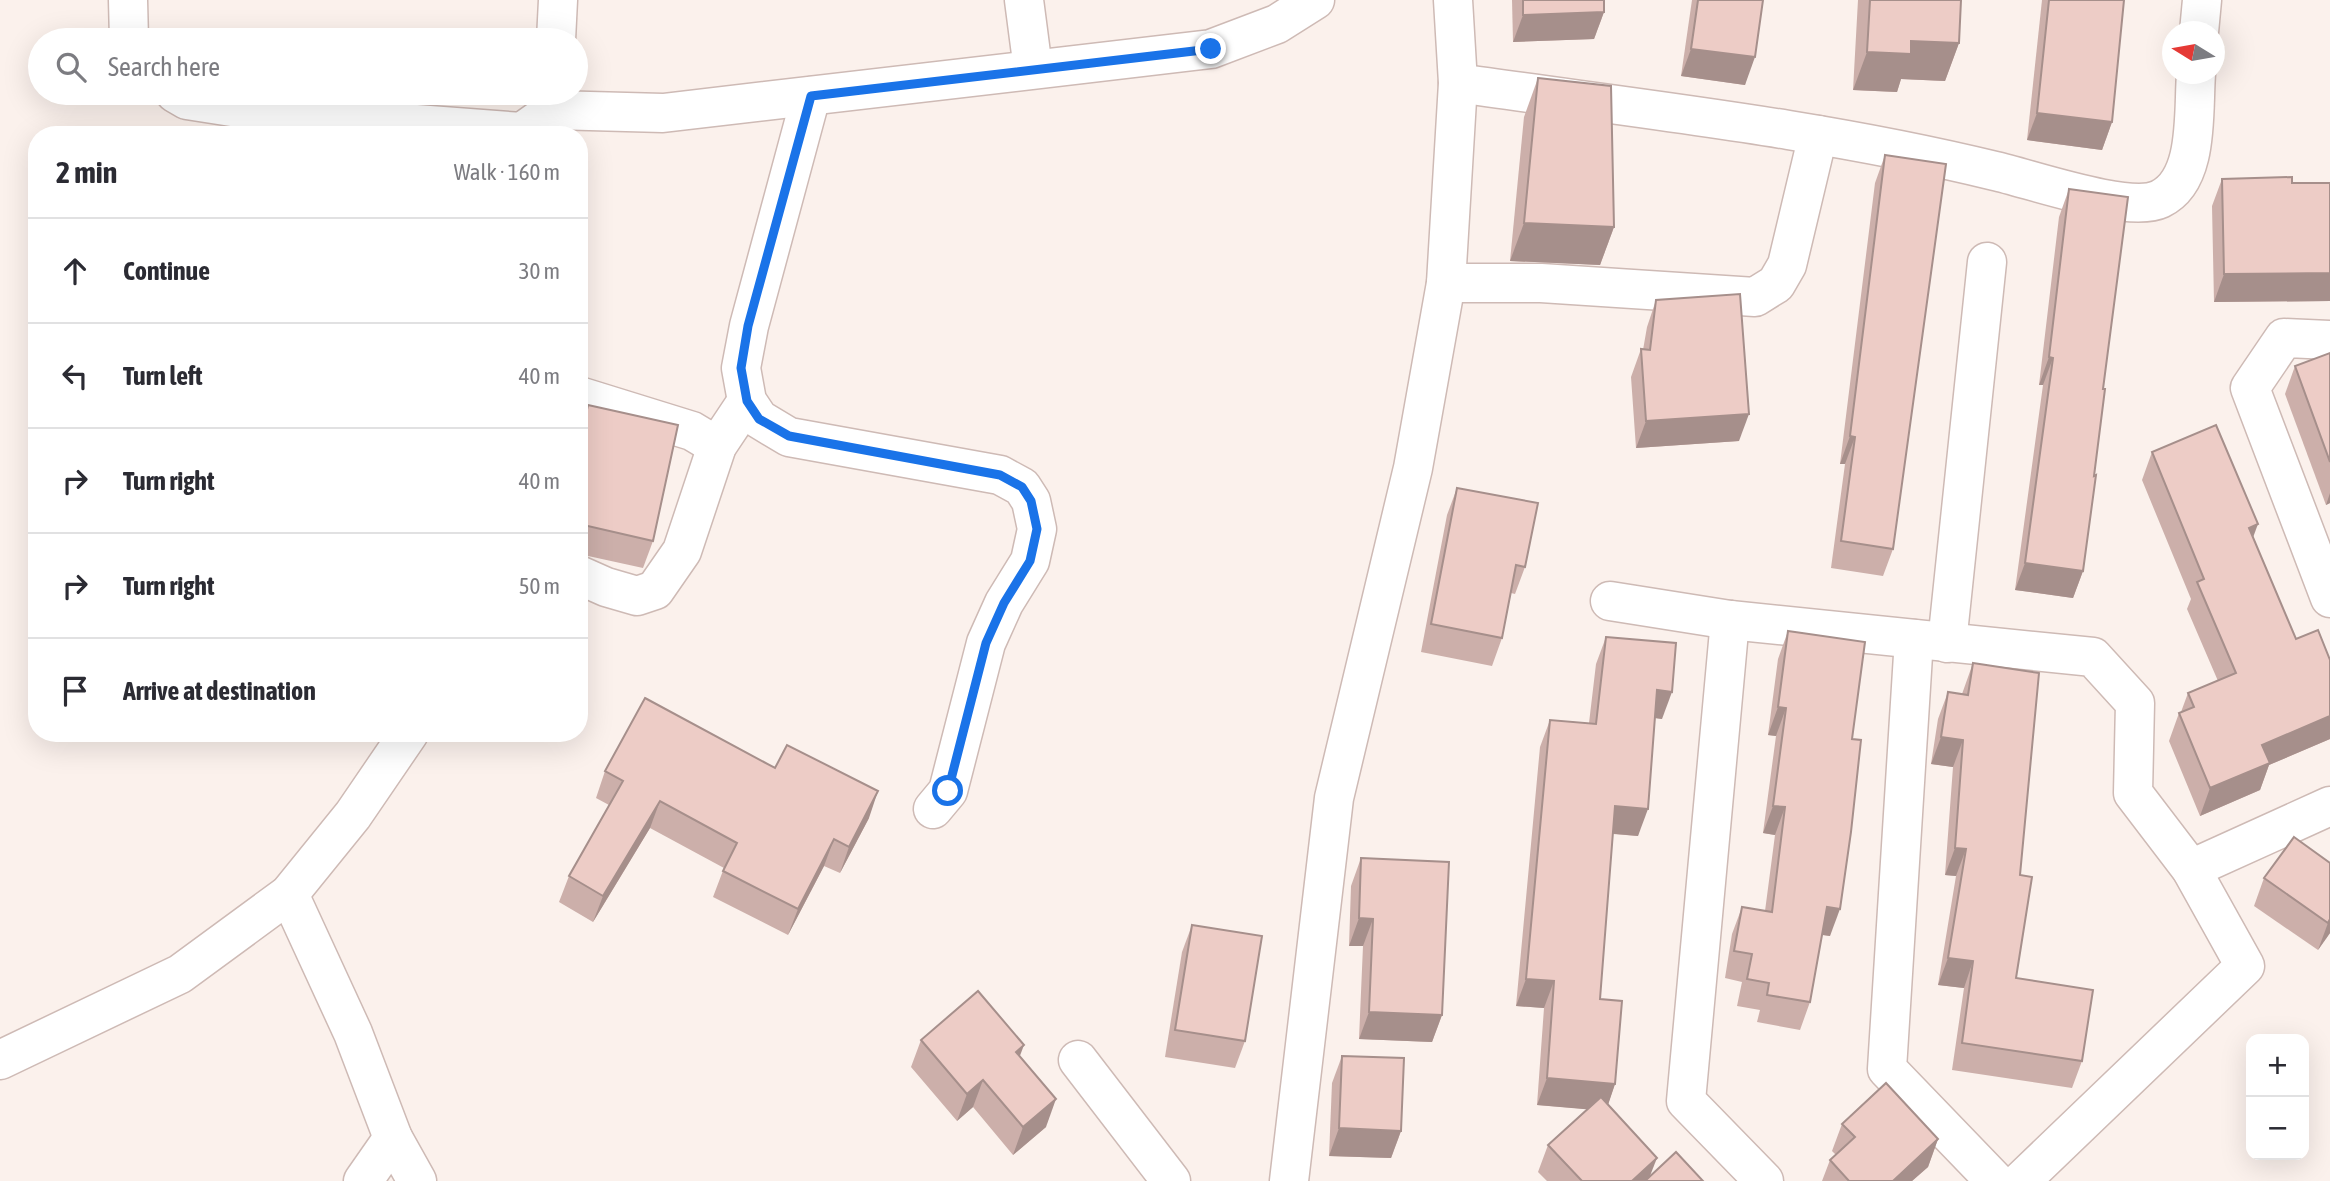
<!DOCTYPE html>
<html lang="en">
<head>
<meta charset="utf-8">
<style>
	:root { --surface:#fff; --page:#f7f7f7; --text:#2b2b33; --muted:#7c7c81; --line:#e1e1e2 }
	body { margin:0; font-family:"Asap Condensed",sans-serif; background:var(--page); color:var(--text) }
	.controls { position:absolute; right:21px; bottom:21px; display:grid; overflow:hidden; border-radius:14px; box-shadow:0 7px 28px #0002 }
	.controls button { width:63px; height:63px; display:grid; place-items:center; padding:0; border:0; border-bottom:2px solid var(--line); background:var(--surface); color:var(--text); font:35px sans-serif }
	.compass { position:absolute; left:2162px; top:21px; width:63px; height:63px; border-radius:50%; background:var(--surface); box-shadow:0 7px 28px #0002; rotate:281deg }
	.stop { position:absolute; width:21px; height:21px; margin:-16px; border:5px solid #1a73e8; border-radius:50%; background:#fff }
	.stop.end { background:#1a73e8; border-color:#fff; box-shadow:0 2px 7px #0008 }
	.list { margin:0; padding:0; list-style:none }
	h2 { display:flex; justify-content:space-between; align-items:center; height:91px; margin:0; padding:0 28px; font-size:30px }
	h2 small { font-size:23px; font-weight:400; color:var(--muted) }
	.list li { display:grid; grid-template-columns:46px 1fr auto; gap:21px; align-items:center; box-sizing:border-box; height:105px; padding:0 28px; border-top:2px solid var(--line) }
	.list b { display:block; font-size:26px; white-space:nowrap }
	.list em { font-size:23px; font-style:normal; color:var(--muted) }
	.icon { flex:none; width:38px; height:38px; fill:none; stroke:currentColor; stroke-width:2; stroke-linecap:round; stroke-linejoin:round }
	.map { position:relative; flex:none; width:2330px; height:1181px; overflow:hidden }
	.search { position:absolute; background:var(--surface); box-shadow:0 7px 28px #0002; left:28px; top:28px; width:560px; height:77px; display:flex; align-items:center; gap:18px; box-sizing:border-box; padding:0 24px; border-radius:38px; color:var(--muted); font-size:26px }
	.panel { position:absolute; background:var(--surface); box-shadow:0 7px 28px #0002; left:28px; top:126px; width:560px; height:616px; border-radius:28px }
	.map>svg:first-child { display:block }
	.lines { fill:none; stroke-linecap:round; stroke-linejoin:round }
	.minor-casing { stroke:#cebab5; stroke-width:41 }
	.minor { stroke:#fff; stroke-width:38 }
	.wall { fill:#ccafaa }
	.shaded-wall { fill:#a68f8b }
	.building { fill:#edccc6; stroke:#a68f8b; stroke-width:2 }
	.route { stroke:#1a73e8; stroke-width:9 }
</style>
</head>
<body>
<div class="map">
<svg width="2330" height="1181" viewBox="0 0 2330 1181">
	<rect width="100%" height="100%" fill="#fbf1ec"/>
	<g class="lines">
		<defs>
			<g id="minor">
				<path d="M 128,0 L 129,40"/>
				<path d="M 1024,0 L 1033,69"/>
				<path d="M 2199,32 L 2202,0"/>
				<path d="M 556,40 L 558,0"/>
				<path d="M 1458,83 C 1638,109 1819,128 1995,171 C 2031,179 2129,214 2160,199 C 2200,180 2193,111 2196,74"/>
				<path d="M 175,93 L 187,100 L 270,113 L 522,132 L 553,110 L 663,113 L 1211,49 L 1277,24 L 1315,0"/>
				<path d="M 811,96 L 749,326 L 741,368 L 747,401 L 759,419 L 789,437 L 1000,475 L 1022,487 L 1031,501 L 1037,529 L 1030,561 L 1004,603 L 986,643 L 948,791 L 933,809"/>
				<path d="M 1446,283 L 1541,283 L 1755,297 L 1776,284 L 1787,265 L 1818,135"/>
				<path d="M 2330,340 L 2284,338 L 2250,388 L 2330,598"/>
				<path d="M 579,396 L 692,431 L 717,446"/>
				<path d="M 579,575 L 606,587 L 637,596 L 655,590 L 682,551 L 717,446 L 747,401"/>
				<path d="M 1610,601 L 1730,620 L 2093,657 L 2135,703 L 2133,793 L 2191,869 L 2245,966 L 2021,1181"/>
				<path d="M 1730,620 L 1686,1101 L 1764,1181"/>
				<path d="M 1914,639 L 1887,1069 L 1995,1181"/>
				<path d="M 1947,643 L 1987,262"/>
				<path d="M 2191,869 L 2330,806"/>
				<path d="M 289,894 L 353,1033 L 393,1138 L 417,1181"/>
				<path d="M 0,1060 L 180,974 L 289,894 L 353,815 L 409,733"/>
				<path d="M 1078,1060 L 1171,1181"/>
				<path d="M 363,1181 L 393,1138"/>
				<path d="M 1289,1181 L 1334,798 L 1413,468 L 1446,283 L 1458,83 L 1453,0"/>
			</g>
		</defs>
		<use href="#minor" class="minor-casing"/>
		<use href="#minor" class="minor"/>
	</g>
	<g class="wall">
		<path d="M 1512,0 L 1604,0 L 1604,12 L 1594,39 L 1513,42 Z"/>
		<path d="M 1692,0 L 1763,0 L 1745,85 L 1681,76 Z"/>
		<path d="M 1858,0 L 1961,0 L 1959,43 L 1945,81 L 1901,79 L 1897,92 L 1853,90 Z"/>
		<path d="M 2042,0 L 2124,0 L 2112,122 L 2102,150 L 2027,140 Z"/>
		<path d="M 1538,78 L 1614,227 L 1600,265 L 1510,261 L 1524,117 Z"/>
		<path d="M 1885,155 L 1893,549 L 1883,576 L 1831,568 L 1845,464 L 1840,464 L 1875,183 Z"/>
		<path d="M 2222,179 L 2292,183 L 2330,183 L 2330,301 L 2214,302 L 2212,206 Z"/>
		<path d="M 2069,189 L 2103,389 L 2083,571 L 2073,598 L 2015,590 L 2043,385 L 2039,385 L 2059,217 Z"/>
		<path d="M 1656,300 L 1739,441 L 1636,448 L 1631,377 L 1641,349 L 1643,350 L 1647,327 Z"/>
		<path d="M 2330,353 L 2330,503 L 2326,505 L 2285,394 L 2295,366 Z"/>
		<path d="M 588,405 L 653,541 L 643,568 L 579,554 L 579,430 Z"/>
		<path d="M 2152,452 L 2253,537 L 2296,639 L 2330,660 L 2330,739 L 2269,765 L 2260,790 L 2200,816 L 2169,741 L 2179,713 L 2181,712 L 2188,693 L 2218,681 L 2187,609 L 2191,599 L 2142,480 Z"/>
		<path d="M 1457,488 L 1525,567 L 1515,594 L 1511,593 L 1502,638 L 1492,666 L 1421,652 L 1447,515 Z"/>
		<path d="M 1788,631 L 1852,739 L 1830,936 L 1822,935 L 1810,1002 L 1800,1030 L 1757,1022 L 1760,1010 L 1737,1006 L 1742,982 L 1725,978 L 1732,934 L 1742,907 L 1765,911 L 1775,835 L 1763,833 L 1776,736 L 1768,735 L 1778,659 Z"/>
		<path d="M 1606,637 L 1662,719 L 1655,718 L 1638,836 L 1613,834 L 1600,999 L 1615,1084 L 1608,1104 L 1650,1176 L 1703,1181 L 1547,1181 L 1538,1172 L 1548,1145 L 1587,1109 L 1537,1105 L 1544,1008 L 1516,1006 L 1540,747 L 1550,720 L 1589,723 L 1596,664 Z"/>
		<path d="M 1973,663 L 2020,875 L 2016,978 L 2082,1061 L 2072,1088 L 1952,1070 L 1964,988 L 1938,985 L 1956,876 L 1945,875 L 1953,767 L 1931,764 L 1938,719 L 1948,692 L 1962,694 Z"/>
		<path d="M 775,768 L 869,818 L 840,873 L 824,866 L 788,935 L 713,897 L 724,868 L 650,828 L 593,922 L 559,902 L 569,876 L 609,805 L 596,798 L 605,771 Z"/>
		<path d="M 1361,858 L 1442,1015 L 1432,1042 L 1359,1039 L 1363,946 L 1349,946 L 1351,886 Z"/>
		<path d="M 2330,863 L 2330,933 L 2318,950 L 2254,906 L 2264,878 Z"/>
		<path d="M 1192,925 L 1245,1041 L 1235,1068 L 1165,1057 L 1182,952 Z"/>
		<path d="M 921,1040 L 1020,1056 L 1046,1127 L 1013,1155 L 973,1107 L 957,1121 L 911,1067 Z"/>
		<path d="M 1342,1056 L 1401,1131 L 1391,1158 L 1329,1156 L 1332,1083 Z"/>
		<path d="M 1842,1124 L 1938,1139 L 1928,1167 L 1912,1181 L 1822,1181 L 1830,1160 L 1836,1155 L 1832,1151 Z"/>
	</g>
	<g class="shaded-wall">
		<path d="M 1604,12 L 1594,39 L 1513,42 L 1523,15 Z"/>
		<path d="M 1911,41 L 1959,43 L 1945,81 L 1901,79 L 1897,92 L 1853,90 L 1867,52 Z"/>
		<path d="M 1691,49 L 1755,57 L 1745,85 L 1681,76 Z"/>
		<path d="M 2037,113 L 2112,122 L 2102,150 L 2027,140 Z"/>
		<path d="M 1524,223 L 1614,227 L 1600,265 L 1510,261 Z"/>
		<path d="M 2330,273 L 2330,301 L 2214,302 L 2224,274 Z"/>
		<path d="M 2049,357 L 2053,358 L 2043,385 L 2039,385 Z"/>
		<path d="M 1749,414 L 1739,441 L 1636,448 L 1646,421 Z"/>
		<path d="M 1850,436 L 1855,437 L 1845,464 L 1840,464 Z"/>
		<path d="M 2330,493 L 2330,503 L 2326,505 Z"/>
		<path d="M 2258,524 L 2248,551 L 2249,528 Z"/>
		<path d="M 2025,563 L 2083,571 L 2073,598 L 2015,590 Z"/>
		<path d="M 1657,690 L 1672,692 L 1662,719 L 1648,717 Z"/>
		<path d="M 1778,707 L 1786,708 L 1776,736 L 1768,735 Z"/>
		<path d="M 2330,716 L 2330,739 L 2269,765 L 2260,790 L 2200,816 L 2210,788 L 2262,745 Z"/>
		<path d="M 1941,737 L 1963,740 L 1953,767 L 1931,764 Z"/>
		<path d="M 878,791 L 869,818 L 840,873 L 849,847 Z"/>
		<path d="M 660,801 L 650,828 L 593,922 L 603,896 Z"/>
		<path d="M 1615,806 L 1648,809 L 1638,836 L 1605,833 Z"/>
		<path d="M 1773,806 L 1785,807 L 1775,835 L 1763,833 Z"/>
		<path d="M 834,839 L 824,866 L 788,935 L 798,909 Z"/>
		<path d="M 1955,848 L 1966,849 L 1956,876 L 1945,875 Z"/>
		<path d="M 1827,907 L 1840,909 L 1830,936 L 1817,934 Z"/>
		<path d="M 1359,918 L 1373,919 L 1363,946 L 1349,946 Z"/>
		<path d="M 2330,919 L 2330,933 L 2318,950 L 2328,923 Z"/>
		<path d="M 1948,958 L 1973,961 L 1964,988 L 1938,985 Z"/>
		<path d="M 1526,979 L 1554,981 L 1544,1008 L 1516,1006 Z"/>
		<path d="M 1369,1012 L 1442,1015 L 1432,1042 L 1359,1039 Z"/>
		<path d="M 1024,1045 L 1014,1072 L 1016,1052 Z"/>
		<path d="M 1547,1078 L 1615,1084 L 1606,1111 L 1537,1105 Z"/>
		<path d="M 983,1080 L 973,1107 L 957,1121 L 967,1094 Z"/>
		<path d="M 1056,1099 L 1046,1127 L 1013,1155 L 1023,1127 Z"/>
		<path d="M 1339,1128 L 1401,1131 L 1391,1158 L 1329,1156 Z"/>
		<path d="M 1938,1139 L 1928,1167 L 1912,1181 L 1893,1181 Z"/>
		<path d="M 1657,1158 L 1648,1181 L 1632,1181 Z"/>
	</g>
	<g class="building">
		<path d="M 1523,0 L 1604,0 L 1604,12 L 1523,15 Z"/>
		<path d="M 1698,0 L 1763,0 L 1755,57 L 1691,49 Z"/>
		<path d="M 1870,0 L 1961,0 L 1959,43 L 1911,41 L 1911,54 L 1867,52 Z"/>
		<path d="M 2049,0 L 2124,0 L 2112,122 L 2037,113 Z"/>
		<path d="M 1538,78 L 1611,86 L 1614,227 L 1524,223 Z"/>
		<path d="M 1885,155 L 1946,164 L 1893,549 L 1841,541 L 1855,437 L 1850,436 Z"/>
		<path d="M 2292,177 L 2292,183 L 2330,183 L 2330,273 L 2224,274 L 2222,179 Z"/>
		<path d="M 2069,189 L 2128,197 L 2103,389 L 2105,389 L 2094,476 L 2096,475 L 2083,571 L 2025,563 L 2053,358 L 2049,357 Z"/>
		<path d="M 1740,294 L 1749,414 L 1646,421 L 1641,349 L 1650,350 L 1656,300 Z"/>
		<path d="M 2330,353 L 2330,462 L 2295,366 Z"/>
		<path d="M 588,405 L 678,425 L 653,541 L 579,524 L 579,446 Z"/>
		<path d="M 2216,425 L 2258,524 L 2249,528 L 2296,639 L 2318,630 L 2330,660 L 2330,716 L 2262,745 L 2270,763 L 2210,788 L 2179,713 L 2194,707 L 2188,693 L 2236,673 L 2197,582 L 2204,579 L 2152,452 Z"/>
		<path d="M 1457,488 L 1538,503 L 1525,567 L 1516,565 L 1502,638 L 1431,624 Z"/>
		<path d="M 1788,631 L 1865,642 L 1852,739 L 1861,740 L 1851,832 L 1840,909 L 1827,907 L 1810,1002 L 1767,995 L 1769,983 L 1747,979 L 1752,954 L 1734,951 L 1742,907 L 1772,912 L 1785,807 L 1773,806 L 1786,708 L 1778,707 Z"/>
		<path d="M 1606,637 L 1676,643 L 1672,692 L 1657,690 L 1648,809 L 1615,806 L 1600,999 L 1622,1001 L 1615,1084 L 1547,1078 L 1554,981 L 1526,979 L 1550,720 L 1596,724 Z"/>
		<path d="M 1973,663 L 2039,673 L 2020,875 L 2032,877 L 2016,978 L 2093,990 L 2082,1061 L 1962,1043 L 1973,961 L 1948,958 L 1966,849 L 1955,848 L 1963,740 L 1941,737 L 1948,692 L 1968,695 Z"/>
		<path d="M 645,698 L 775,768 L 787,745 L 878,791 L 849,847 L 834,839 L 798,909 L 723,871 L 737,843 L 660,801 L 603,896 L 569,876 L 623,781 L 605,771 Z"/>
		<path d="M 2294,837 L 2330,863 L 2330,919 L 2328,923 L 2264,878 Z"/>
		<path d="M 1361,858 L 1449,862 L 1442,1015 L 1369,1012 L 1373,919 L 1359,918 Z"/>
		<path d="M 1192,925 L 1262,936 L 1245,1041 L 1175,1030 Z"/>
		<path d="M 978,991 L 1024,1045 L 1016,1052 L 1056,1099 L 1023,1127 L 983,1080 L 967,1094 L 921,1040 Z"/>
		<path d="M 1342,1056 L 1404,1058 L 1401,1131 L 1339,1128 Z"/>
		<path d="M 1886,1083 L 1938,1139 L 1893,1181 L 1849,1181 L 1830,1160 L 1855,1137 L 1842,1124 Z"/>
		<path d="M 1601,1097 L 1657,1158 L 1632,1181 L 1582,1181 L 1548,1145 Z"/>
		<path d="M 1676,1152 L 1703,1181 L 1645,1181 Z"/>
	</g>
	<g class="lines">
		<path class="route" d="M 948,791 L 986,643 L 1004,603 L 1030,561 L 1037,529 L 1031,501 L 1022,487 L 1000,475 L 789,436 L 759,419 L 747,401 L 741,368 L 748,326 L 811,96 L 1211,49"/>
	</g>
</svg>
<div class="controls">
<button>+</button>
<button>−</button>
</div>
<svg class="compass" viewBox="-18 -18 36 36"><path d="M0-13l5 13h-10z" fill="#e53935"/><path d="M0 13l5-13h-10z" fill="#7c7c81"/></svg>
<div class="stop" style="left:948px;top:791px"></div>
<div class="stop end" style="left:1211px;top:49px"></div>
<div class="search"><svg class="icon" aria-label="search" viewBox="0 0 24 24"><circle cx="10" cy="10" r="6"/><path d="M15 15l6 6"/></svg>Search here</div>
<section class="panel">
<h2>2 min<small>Walk · 160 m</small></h2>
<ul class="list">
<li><svg class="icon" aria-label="ahead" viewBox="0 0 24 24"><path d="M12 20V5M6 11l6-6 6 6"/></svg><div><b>Continue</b></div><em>30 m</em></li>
<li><svg class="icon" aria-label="left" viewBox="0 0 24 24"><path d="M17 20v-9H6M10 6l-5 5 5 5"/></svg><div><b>Turn left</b></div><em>40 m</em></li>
<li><svg class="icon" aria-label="right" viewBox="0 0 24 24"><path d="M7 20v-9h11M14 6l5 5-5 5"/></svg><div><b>Turn right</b></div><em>40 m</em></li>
<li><svg class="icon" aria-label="right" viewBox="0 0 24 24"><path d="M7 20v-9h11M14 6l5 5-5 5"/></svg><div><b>Turn right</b></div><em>50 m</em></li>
<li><svg class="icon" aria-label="arrive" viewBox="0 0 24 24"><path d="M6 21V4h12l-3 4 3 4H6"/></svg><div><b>Arrive at destination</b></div></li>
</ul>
</section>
</div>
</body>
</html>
